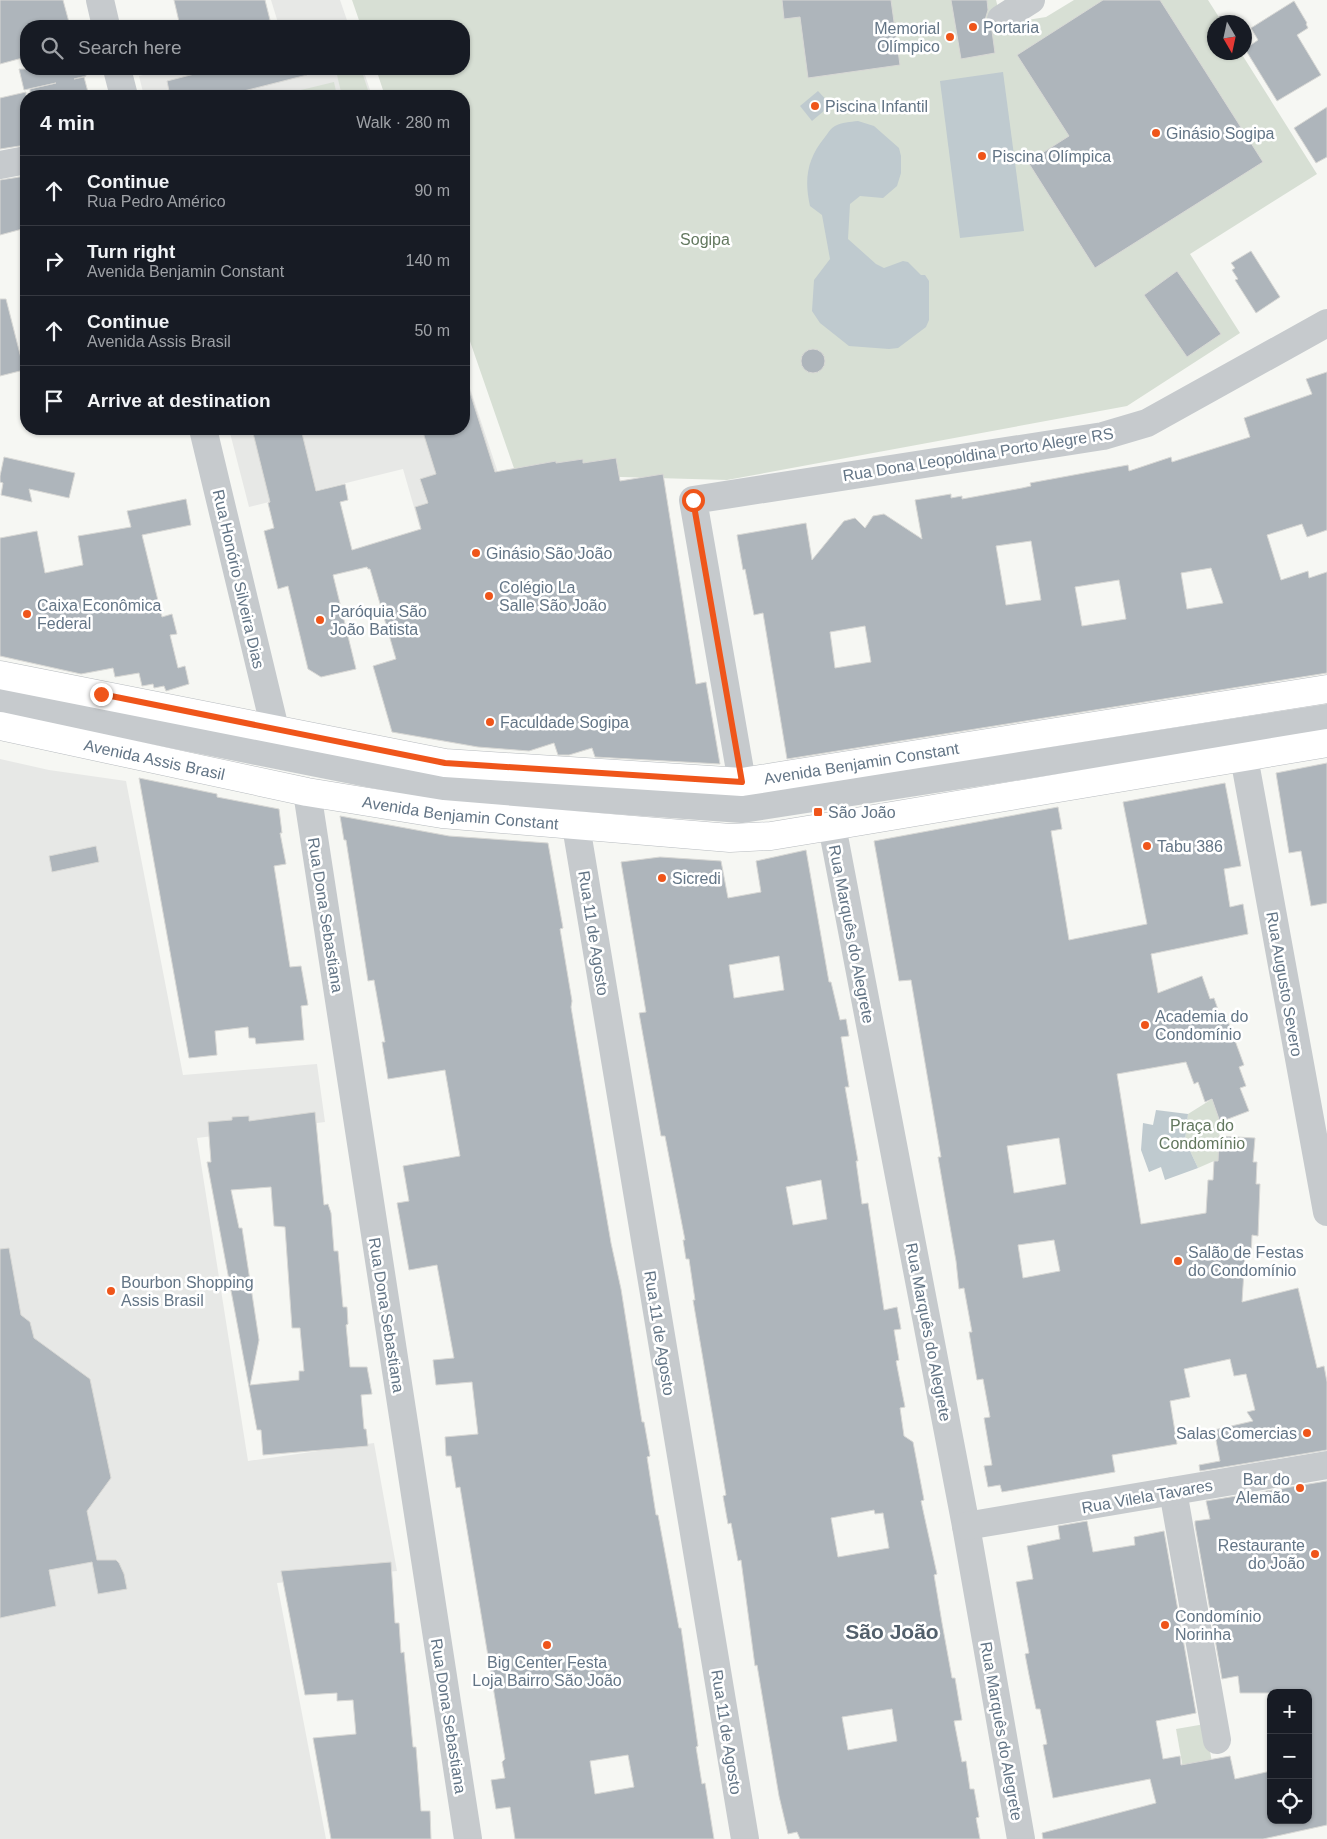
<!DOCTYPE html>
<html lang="en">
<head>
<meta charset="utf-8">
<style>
	:root { --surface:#171b24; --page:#242831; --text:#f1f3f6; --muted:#9ea1a6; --line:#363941 }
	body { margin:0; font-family:Helvetica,sans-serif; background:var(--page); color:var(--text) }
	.controls { position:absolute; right:15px; bottom:15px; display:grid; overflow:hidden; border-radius:10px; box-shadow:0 1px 4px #0004 }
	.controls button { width:45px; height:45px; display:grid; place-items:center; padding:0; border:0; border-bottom:1px solid var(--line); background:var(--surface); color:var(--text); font:25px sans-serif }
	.compass { position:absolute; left:1207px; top:15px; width:45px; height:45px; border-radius:50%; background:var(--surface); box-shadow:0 1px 4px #0004; rotate:171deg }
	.stop { position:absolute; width:15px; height:15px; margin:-11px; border:4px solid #ef551a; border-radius:50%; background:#fff }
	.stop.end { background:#ef551a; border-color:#fff; box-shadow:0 1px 5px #0008 }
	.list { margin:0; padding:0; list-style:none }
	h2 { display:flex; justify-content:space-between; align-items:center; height:65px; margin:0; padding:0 20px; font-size:21px }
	h2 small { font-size:16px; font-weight:400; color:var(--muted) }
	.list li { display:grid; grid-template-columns:32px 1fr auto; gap:15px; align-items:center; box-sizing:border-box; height:70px; padding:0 20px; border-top:1px solid var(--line) }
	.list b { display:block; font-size:19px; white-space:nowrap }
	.list p { margin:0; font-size:16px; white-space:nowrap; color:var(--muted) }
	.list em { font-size:16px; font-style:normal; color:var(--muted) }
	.icon { flex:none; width:28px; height:28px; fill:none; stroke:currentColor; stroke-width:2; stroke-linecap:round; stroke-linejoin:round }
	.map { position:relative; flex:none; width:1327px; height:1839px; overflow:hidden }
	.search { position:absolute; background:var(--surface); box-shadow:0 1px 4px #0004; left:20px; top:20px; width:450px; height:55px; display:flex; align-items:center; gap:12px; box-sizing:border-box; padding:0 18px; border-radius:20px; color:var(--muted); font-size:19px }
	.panel { position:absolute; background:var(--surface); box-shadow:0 1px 4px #0004; left:20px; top:90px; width:450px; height:345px; border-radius:20px }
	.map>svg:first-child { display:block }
	.built { fill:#e7e8e6 }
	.green { fill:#d7dfd4 }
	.water { fill:#bfcacf }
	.building { fill:#aeb5bb; stroke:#d8d8d5; fill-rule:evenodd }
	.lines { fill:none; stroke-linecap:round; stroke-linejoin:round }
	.major-casing { stroke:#b7bbbf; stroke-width:29 }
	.minor { stroke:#c6cacd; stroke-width:28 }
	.major { stroke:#fff; stroke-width:28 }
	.route { stroke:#ef551a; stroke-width:6 }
	.poi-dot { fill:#ef551a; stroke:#fff; stroke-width:2 }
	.labels { text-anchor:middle; stroke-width:5; stroke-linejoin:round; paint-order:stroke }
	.poi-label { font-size:16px; fill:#637586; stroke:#fff; text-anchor:start }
	.park-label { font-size:16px; fill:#63785f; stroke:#fff }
	.street-label { font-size:16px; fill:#637586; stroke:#fff }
	.district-label { font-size:21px; font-weight:bold; fill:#525f6b; stroke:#fff }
</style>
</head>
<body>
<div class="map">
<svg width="1327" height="1839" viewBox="0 0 1327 1839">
	<rect width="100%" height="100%" fill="#f6f7f3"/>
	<g class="built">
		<path d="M 271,0 L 340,0 L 349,26 L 279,26 Z"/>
		<path d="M 168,69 L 363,69 L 372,96 L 144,96 L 139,76 Z"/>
		<path d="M 464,370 L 561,663 L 467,691 L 403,469 L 249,507 L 229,429 L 464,429 Z"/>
		<path d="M 0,759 L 49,770 L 126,781 L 183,1075 L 317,1064 L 325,1122 L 197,1138 L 248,1461 L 374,1443 L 397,1571 L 277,1583 L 326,1839 L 0,1839 Z"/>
	</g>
	<g class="green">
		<path d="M 352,0 L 996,0 L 1002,24 L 1046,17 L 1074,0 L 1208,0 L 1222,22 L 1214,22 L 1214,52 L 1241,53 L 1317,174 L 1190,254 L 1240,333 L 1127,406 L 727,480 L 516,474 L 464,324 L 464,96 L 385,96 L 376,69 L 464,69 L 464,26 L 361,26 Z"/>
		<path d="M 361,69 L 370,96 L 342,96 L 337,75 Z"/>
		<path d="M 334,82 L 337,96 L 276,96 Z"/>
		<path d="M 1212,1099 L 1220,1122 L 1218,1161 L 1214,1161 L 1198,1168 L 1185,1140 L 1188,1114 Z"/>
		<path d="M 1205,1724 L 1226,1839 L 1192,1819 L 1176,1729 Z"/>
	</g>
	<g class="water">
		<path d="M 1003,72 L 1024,231 L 960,238 L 940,81 Z"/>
		<path d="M 818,91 L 831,105 L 812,121 L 800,106 Z"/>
		<path d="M 858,121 L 874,126 L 899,148 L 901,156 L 901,173 L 897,186 L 883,198 L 860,196 L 850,204 L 848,239 L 876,264 L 884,268 L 903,261 L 908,262 L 921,275 L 925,275 L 929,281 L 929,320 L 926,327 L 898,348 L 889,349 L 849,346 L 820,323 L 812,311 L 814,280 L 830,259 L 822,215 L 810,206 C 804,179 807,159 825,137 C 828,133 831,128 835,126 C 842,122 850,122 858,121 Z"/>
		<path d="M 1156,1110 L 1188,1114 L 1185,1140 L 1198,1168 L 1165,1180 L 1161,1167 L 1149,1172 L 1141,1150 L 1143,1123 L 1153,1125 Z"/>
	</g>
	<g class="building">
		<path d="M 0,0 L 63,0 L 70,26 L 26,26 L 26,57 L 0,64 Z"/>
		<path d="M 174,0 L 265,0 L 270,20 L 259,23 L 260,26 L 180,26 Z"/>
		<path d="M 782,0 L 891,0 L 900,65 L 808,78 L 800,17 L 784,19 Z"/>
		<path d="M 951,0 L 987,0 L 988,10 L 985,20 L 988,27 L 992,31 L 995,53 L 961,59 Z"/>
		<path d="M 1103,0 L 1160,0 L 1263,162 L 1095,268 L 1028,162 L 1069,136 L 1017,55 Z"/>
		<path d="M 1294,1 L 1307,23 L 1306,24 L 1308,28 L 1297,35 L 1321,75 L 1277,101 L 1245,49 L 1258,40 L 1251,28 Z"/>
		<path d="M 19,69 L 86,69 L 86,76 L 74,79 L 84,77 L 89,96 L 30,96 L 30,89 L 56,83 L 24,90 Z"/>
		<path d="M 214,69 L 307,69 L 307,75 L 224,96 L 170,96 L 167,81 Z"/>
		<path d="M 26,92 L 26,145 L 0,149 L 0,98 Z"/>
		<path d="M 1327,107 L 1327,157 L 1316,163 L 1294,128 Z"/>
		<path d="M 26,176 L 26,228 L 0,235 L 0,180 Z"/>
		<path d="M 1251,251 L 1280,297 L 1256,313 L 1235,280 L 1238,279 L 1232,270 L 1235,268 L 1231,263 Z"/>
		<path d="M 1177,271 L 1221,334 L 1187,357 L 1144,295 Z"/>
		<path d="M 0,299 L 6,299 L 24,370 L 0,376 Z"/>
		<circle cx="813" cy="361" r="12"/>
		<path d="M 1327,372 L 1327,530 L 1307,537 L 1302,524 L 1267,535 L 1281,580 L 1308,571 L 1309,578 L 1327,572 L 1327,673 L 787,759 L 763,613 L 754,615 L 745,569 L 743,570 L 737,535 L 806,523 L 812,560 L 844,521 L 855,518 L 865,528 L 873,516 L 884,514 L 922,539 L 915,500 L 951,494 L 951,498 L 962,496 L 962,499 L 1022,488 L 1031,486 L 1030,483 L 1128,465 L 1129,471 L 1171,457 L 1172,462 L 1250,437 L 1244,418 L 1312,394 L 1306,379 ZM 1031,541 L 1041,600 L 1006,605 L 996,546 ZM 1211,568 L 1223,603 L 1187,609 L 1181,573 ZM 1119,580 L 1126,619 L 1082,626 L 1075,587 ZM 865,626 L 871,662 L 835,668 L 830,632 Z"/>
		<path d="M 468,386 L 495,472 L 556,461 L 556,463 L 583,459 L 583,463 L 616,458 L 620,481 L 663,474 L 696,684 L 706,682 L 720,764 L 595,757 L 592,748 L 569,755 L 558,755 L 554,743 L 529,751 L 478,747 L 392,732 L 373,666 L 396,659 L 370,569 L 368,569 L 367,567 L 333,575 L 356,669 L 321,677 L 308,669 L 288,586 L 278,589 L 264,531 L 274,528 L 268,503 L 270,502 L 252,429 L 301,429 L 316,491 L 345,484 L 348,500 L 340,502 L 352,550 L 421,529 L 415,507 L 428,503 L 420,479 L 436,474 L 422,429 L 464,429 L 464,387 Z"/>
		<path d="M 4,457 L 75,473 L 69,498 L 29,489 L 32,502 L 1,495 L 3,483 L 0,482 L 0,476 Z"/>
		<path d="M 186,499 L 191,525 L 142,535 L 162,617 L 172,614 L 177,634 L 170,635 L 178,668 L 185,666 L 189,684 L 166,691 L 164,686 L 154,688 L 153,684 L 142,686 L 139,673 L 115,677 L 113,668 L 81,674 L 0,656 L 0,538 L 37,531 L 45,573 L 83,565 L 78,536 L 131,527 L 127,511 Z"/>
		<path d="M 1327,763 L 1327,903 L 1311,906 L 1301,851 L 1289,853 L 1276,773 Z"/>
		<path d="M 139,778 L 217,794 L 217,797 L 279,809 L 282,833 L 280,833 L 286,864 L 274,866 L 290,967 L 301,966 L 308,1005 L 301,1006 L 304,1040 L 256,1044 L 255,1038 L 249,1038 L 248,1027 L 215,1031 L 217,1055 L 189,1058 Z"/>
		<path d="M 1225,783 L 1241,866 L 1224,869 L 1230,907 L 1243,904 L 1248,934 L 1151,954 L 1158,993 L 1202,976 L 1210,999 L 1214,998 L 1221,1018 L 1226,1016 L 1244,1065 L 1239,1067 L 1246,1086 L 1240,1088 L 1249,1111 L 1220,1122 L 1212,1099 L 1205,1102 L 1198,1082 L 1194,1084 L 1186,1062 L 1117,1074 L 1141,1224 L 1206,1213 L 1208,1180 L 1213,1180 L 1214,1161 L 1218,1161 L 1219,1136 L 1255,1138 L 1253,1162 L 1257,1162 L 1256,1184 L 1260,1184 L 1258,1236 L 1252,1235 L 1251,1256 L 1245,1255 L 1242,1302 L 1298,1288 L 1317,1368 L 1324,1366 L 1327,1382 L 1327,1450 L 1200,1471 L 1199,1465 L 1220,1461 L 1214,1430 L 1253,1421 L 1247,1412 L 1255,1410 L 1246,1374 L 1234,1376 L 1230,1359 L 1184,1369 L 1190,1397 L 1170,1401 L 1177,1444 L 1112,1455 L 1115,1472 L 1002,1492 L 1000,1485 L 988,1487 L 984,1466 L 992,1465 L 984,1418 L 990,1417 L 983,1379 L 977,1380 L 969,1332 L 972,1332 L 964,1288 L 959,1289 L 956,1261 L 938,1157 L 941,1157 L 911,980 L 899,981 L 874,841 L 1058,807 L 1062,829 L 1051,831 L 1069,940 L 1147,924 L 1123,802 ZM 1059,1138 L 1066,1184 L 1014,1193 L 1007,1146 ZM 1054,1240 L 1060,1271 L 1023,1278 L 1018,1245 Z"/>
		<path d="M 340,816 L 449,836 L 548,843 L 563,928 L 560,929 L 572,1001 L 571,1007 L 580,1061 L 611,1243 L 621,1289 L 642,1422 L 644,1422 L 650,1456 L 647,1457 L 656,1515 L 658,1515 L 679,1628 L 681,1628 L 698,1746 L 696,1747 L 702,1784 L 705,1783 L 714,1839 L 515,1839 L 510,1807 L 496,1809 L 491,1780 L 505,1778 L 502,1762 L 505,1759 L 460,1487 L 456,1488 L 451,1456 L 446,1456 L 445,1437 L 478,1434 L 472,1382 L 436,1385 L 433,1360 L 454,1358 L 437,1265 L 409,1270 L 397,1203 L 409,1201 L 403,1166 L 460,1156 L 445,1070 L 388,1079 L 382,1042 L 385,1042 L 374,980 L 368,981 L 346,840 L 344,840 ZM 628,1755 L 634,1787 L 595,1794 L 590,1761 Z"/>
		<path d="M 96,846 L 99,862 L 52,872 L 49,856 Z"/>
		<path d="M 806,850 L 829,982 L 831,982 L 840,1020 L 846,1019 L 849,1036 L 841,1037 L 849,1087 L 845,1087 L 858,1161 L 856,1161 L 862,1204 L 868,1203 L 884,1310 L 897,1307 L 901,1329 L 894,1330 L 899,1360 L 896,1361 L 905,1407 L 900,1408 L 904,1436 L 913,1442 L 924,1500 L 921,1501 L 937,1574 L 934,1575 L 942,1623 L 952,1678 L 955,1678 L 962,1720 L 954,1721 L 962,1762 L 966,1761 L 970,1789 L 974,1789 L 979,1817 L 976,1818 L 980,1839 L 800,1839 L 797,1832 L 788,1834 L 779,1796 L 757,1665 L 755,1666 L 741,1560 L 738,1561 L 731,1523 L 728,1524 L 723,1496 L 726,1495 L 693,1300 L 695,1300 L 689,1259 L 686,1259 L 683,1240 L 685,1240 L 665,1136 L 661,1136 L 639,1013 L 646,1012 L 621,862 L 660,857 L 721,861 L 728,898 L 761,892 L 756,861 ZM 779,956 L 784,990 L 734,998 L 729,965 ZM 821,1180 L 827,1219 L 793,1225 L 786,1187 ZM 874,1510 L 875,1514 L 883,1513 L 889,1548 L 838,1557 L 831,1518 ZM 892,1709 L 897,1741 L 848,1750 L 842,1717 Z"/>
		<path d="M 315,1112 L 324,1205 L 328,1204 L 331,1213 L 334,1251 L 338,1251 L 343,1307 L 347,1307 L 348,1324 L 346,1325 L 350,1367 L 367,1367 L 372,1394 L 361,1395 L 364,1429 L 366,1429 L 368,1446 L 263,1455 L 261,1430 L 257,1430 L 207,1162 L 211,1162 L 208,1122 L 232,1120 L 232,1117 L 249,1116 L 249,1121 ZM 271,1187 L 274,1226 L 285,1227 L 292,1328 L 300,1328 L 304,1371 L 299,1371 L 299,1380 L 250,1385 L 259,1340 L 242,1228 L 239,1228 L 231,1190 Z"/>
		<path d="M 9,1248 L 21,1315 L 30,1322 L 34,1338 L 90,1379 L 111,1478 L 87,1511 L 97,1560 L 116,1560 L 119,1563 L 124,1574 L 127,1589 L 98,1594 L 92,1562 L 49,1570 L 56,1606 L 0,1618 L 0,1249 Z"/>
		<path d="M 1327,1481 L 1327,1825 L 1263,1839 L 1043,1839 L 1042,1833 L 1156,1803 L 1150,1779 L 1053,1798 L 1043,1745 L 1047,1744 L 1040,1709 L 1036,1709 L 1029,1675 L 1025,1654 L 1029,1653 L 1016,1582 L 1033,1579 L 1027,1546 L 1060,1539 L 1058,1526 L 1087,1521 L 1093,1552 L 1135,1545 L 1134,1537 L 1164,1531 L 1196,1713 L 1156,1721 L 1163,1759 L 1180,1756 L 1181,1765 L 1230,1756 L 1235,1779 L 1271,1771 L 1271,1820 L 1308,1820 L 1308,1693 L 1240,1693 L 1238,1676 L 1222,1679 L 1195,1525 L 1195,1521 L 1210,1519 L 1206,1501 Z"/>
		<path d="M 391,1562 L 395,1623 L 399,1623 L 401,1653 L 404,1652 L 413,1747 L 416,1747 L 421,1811 L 430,1811 L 431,1839 L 331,1839 L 313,1738 L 356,1734 L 353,1700 L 337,1701 L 337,1693 L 305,1695 L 281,1571 Z"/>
	</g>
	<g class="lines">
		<defs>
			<g id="major">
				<path id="s1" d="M 0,675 L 445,763 L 742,782 L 1327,689"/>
				<path id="s2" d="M 0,726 L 307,792 L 442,814 L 730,838 L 771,836 L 832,826 L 1327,743"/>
			</g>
		</defs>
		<use href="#major" class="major-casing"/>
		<g class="minor">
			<path d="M 100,0 L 106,26"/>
			<path d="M 1001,19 L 1031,0"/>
			<path d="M 117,69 L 124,96"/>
			<path d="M 0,165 L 26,160"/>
			<path d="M 203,429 L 275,729"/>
			<path d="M 0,700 L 443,788 L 742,809 L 1327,718"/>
			<path d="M 1244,757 L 1327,1212"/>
			<path d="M 742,782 L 693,500 L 1103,436 L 1147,423 L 1327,323"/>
			<path d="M 307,792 L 468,1839"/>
			<path d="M 576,826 L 745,1839"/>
			<path d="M 832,826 L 966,1526 L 1021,1839"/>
			<path d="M 1173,1491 L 1217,1740"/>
			<path d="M 966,1526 L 1327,1465"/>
		</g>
		<use href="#major" class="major"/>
	</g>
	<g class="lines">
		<path class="route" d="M 101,694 L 445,763 L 742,782 L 693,500"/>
	</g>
	<g class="poi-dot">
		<circle cx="973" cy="27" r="5"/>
		<circle cx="950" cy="37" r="5"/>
		<circle cx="815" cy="106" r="5"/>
		<circle cx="1156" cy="133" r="5"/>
		<circle cx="982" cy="156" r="5"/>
		<circle cx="476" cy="553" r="5"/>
		<circle cx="489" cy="596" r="5"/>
		<circle cx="27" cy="614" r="5"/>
		<circle cx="320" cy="620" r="5"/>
		<circle cx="490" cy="722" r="5"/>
		<rect x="813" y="807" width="10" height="10" rx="2.5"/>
		<circle cx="1147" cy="846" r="5"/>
		<circle cx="662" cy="878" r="5"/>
		<circle cx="1145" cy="1025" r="5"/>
		<circle cx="1178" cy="1261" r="5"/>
		<circle cx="111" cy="1291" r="5"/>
		<circle cx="1307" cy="1433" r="5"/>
		<circle cx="1300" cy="1488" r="5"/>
		<circle cx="1315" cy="1554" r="5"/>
		<circle cx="1165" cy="1625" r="5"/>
		<circle cx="547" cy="1645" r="5"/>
	</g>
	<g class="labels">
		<g class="poi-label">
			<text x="983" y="33">Portaria</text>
			<text x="940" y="34" text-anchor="end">Memorial<tspan x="940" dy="18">Olímpico</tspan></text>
			<text x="825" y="112">Piscina Infantil</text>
			<text x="1166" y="139">Ginásio Sogipa</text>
			<text x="992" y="162">Piscina Olímpica</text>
			<text x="486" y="559">Ginásio São João</text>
			<text x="499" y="593">Colégio La<tspan x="499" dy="18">Salle São João</tspan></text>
			<text x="37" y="611">Caixa Econômica<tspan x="37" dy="18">Federal</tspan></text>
			<text x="330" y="617">Paróquia São<tspan x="330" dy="18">João Batista</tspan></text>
			<text x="500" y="728">Faculdade Sogipa</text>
			<text x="828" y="818">São João</text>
			<text x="1157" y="852">Tabu 386</text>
			<text x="672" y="884">Sicredi</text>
			<text x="1155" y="1022">Academia do<tspan x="1155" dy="18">Condomínio</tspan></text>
			<text x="1188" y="1258">Salão de Festas<tspan x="1188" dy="18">do Condomínio</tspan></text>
			<text x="121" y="1288">Bourbon Shopping<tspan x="121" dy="18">Assis Brasil</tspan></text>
			<text x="1297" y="1439" text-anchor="end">Salas Comercias</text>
			<text x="1290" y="1485" text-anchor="end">Bar do<tspan x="1290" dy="18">Alemão</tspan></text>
			<text x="1305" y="1551" text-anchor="end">Restaurante<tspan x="1305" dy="18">do João</tspan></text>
			<text x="1175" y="1622">Condomínio<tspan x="1175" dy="18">Norinha</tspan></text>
			<text x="547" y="1668" text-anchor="middle">Big Center Festa<tspan x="547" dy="18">Loja Bairro São João</tspan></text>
		</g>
		<g class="park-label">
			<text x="705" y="245">Sogipa</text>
			<text x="1202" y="1131">Praça do<tspan x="1202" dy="18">Condomínio</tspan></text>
		</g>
		<g class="street-label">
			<text transform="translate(978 454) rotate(-9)" y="6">Rua Dona Leopoldina Porto Alegre RS</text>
			<text transform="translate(239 579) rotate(77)" y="6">Rua Honório Silveira Dias</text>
			<text dy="6" stroke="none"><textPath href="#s2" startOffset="158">Avenida Assis Brasil</textPath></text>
			<text dy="6" stroke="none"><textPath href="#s1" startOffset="872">Avenida Benjamin Constant</textPath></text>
			<text dy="6" stroke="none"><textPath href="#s2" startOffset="469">Avenida Benjamin Constant</textPath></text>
			<text transform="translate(326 915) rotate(81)" y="6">Rua Dona Sebastiana</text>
			<text transform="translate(594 933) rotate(81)" y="6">Rua 11 de Agosto</text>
			<text transform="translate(852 934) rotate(79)" y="6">Rua Marquês do Alegrete</text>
			<text transform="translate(1285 984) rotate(80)" y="6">Rua Augusto Severo</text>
			<text transform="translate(387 1315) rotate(81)" y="6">Rua Dona Sebastiana</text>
			<text transform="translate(929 1332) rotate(79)" y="6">Rua Marquês do Alegrete</text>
			<text transform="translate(660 1333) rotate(81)" y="6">Rua 11 de Agosto</text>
			<text transform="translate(1147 1496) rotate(-10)" y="6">Rua Vilela Tavares</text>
			<text transform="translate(449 1716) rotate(81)" y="6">Rua Dona Sebastiana</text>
			<text transform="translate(1002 1731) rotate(80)" y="6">Rua Marquês do Alegrete</text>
			<text transform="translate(727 1732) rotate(81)" y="6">Rua 11 de Agosto</text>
		</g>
		<g class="district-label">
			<text x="892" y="1639">São João</text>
		</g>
	</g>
</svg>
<div class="controls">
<button>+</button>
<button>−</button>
<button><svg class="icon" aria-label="locate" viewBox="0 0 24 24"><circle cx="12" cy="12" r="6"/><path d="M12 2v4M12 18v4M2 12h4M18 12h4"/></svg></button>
</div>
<svg class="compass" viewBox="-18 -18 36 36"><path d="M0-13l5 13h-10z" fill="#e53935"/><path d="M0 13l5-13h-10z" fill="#9ea1a6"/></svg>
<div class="stop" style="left:693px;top:500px"></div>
<div class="stop end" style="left:101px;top:694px"></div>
<div class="search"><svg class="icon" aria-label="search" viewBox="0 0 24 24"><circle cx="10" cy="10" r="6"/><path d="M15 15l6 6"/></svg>Search here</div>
<section class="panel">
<h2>4 min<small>Walk · 280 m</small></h2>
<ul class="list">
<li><svg class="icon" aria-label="ahead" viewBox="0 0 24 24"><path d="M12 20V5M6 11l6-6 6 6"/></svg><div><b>Continue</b><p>Rua Pedro Américo</p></div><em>90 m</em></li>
<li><svg class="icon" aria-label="right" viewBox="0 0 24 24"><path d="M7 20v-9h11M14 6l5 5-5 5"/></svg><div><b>Turn right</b><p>Avenida Benjamin Constant</p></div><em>140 m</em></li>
<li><svg class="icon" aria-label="ahead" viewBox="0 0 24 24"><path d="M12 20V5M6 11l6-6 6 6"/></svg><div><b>Continue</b><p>Avenida Assis Brasil</p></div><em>50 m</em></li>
<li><svg class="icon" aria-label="arrive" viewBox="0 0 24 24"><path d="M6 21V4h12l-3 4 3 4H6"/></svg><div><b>Arrive at destination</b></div></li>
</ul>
</section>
</div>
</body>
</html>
